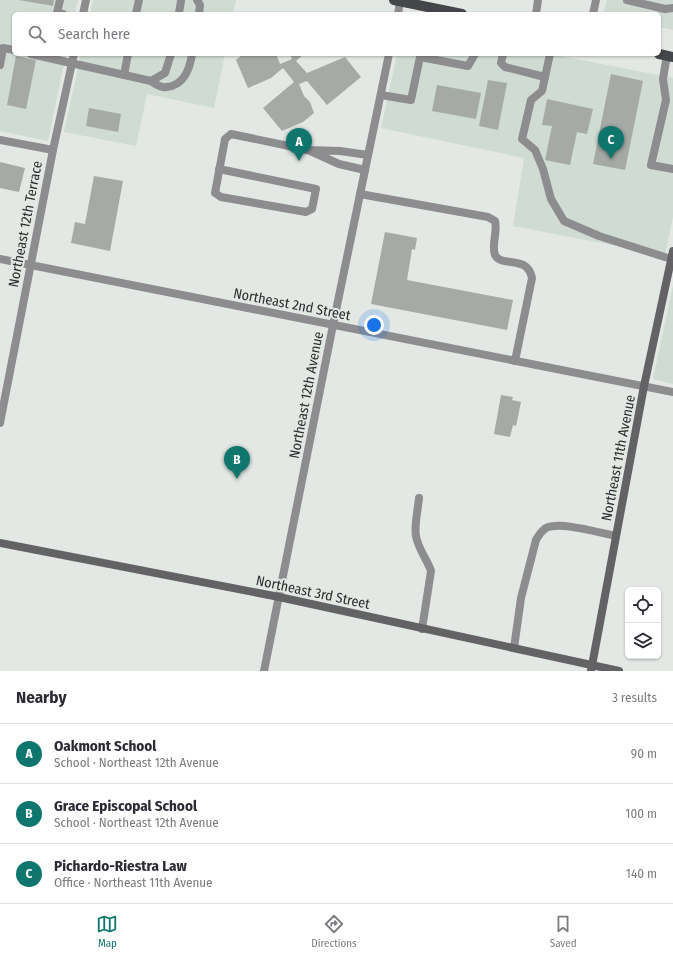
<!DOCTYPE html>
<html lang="en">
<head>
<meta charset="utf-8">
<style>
	:root { --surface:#fff; --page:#f7f7f7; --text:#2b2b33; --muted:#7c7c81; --line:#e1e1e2; --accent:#0f766e }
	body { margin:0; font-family:"Fira Sans Condensed",sans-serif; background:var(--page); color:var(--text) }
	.controls { position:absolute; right:12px; bottom:12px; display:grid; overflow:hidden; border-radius:6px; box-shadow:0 1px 3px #0004 }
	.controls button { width:36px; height:36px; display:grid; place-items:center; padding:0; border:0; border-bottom:1px solid var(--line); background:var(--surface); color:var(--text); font:20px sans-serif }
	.you { position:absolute; left:374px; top:325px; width:14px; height:14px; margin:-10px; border:3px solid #fff; border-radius:50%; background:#1a73e8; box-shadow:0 0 0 6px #1a73e833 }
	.badge { display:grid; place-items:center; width:26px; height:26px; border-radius:50%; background:var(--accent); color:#fff; font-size:13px; font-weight:700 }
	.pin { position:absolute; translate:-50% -33px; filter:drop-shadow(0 1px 2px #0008) }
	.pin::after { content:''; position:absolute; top:21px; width:14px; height:12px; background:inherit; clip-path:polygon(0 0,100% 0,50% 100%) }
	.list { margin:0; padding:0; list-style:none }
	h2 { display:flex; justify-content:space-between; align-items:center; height:52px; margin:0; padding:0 16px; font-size:17px }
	h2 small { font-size:13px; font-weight:400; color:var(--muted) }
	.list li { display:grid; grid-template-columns:26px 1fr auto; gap:12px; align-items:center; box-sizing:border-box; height:60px; padding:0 16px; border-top:1px solid var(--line) }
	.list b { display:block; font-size:15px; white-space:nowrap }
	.list p { margin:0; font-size:13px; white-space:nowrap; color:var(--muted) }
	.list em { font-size:13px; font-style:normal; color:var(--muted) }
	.icon { flex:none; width:22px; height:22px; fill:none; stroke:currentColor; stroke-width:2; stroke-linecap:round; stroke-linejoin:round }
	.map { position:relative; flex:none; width:673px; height:671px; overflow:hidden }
	.search { position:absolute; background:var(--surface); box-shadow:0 1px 3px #0004; left:12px; right:12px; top:12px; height:44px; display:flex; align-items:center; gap:10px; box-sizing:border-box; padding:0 14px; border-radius:6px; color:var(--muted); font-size:15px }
	.sheet { height:232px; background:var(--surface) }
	nav { display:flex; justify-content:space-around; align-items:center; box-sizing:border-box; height:56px; border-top:1px solid var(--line); background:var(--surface); font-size:11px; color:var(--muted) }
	nav a { display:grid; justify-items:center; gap:2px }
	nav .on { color:var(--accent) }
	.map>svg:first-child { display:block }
	.built { fill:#cfdbd3 }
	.building { fill:#a5aaa7 }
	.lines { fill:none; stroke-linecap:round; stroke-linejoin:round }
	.lane { stroke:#8d8d8f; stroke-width:8 }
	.street { stroke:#8d8d8f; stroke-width:8 }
	.secondary { stroke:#636366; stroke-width:8 }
	.primary { stroke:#454649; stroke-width:10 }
	.labels { text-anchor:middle; stroke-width:4; stroke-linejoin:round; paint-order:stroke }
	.street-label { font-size:14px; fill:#2c2d2c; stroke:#e3e8e4 }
</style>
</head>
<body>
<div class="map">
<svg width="673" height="671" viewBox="0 0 673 671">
	<rect width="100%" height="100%" fill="#e3e8e4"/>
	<g class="built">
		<path d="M 0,0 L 78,0 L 75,14 L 14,14 L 14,54 L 66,54 L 48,141 L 0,131 Z"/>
		<path d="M 93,0 L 236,0 L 233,14 L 90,14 Z"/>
		<path d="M 607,0 L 673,0 L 673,30 L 659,27 L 659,14 L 603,14 Z"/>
		<path d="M 81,54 L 225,54 L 214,108 L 147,94 L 136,146 L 64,132 Z"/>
		<path d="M 397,54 L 551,54 L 673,78 L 673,217 L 665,255 L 513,226 L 524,158 L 381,128 Z"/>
		<path d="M 673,285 L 673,384 L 653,379 Z"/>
	</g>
	<g class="building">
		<path d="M 19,0 L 54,0 L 53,6 Z"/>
		<path d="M 243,54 L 276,54 L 280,64 L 292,59 L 290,54 L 304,54 L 296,61 L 307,73 L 345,57 L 361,77 L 327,105 L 307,81 L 299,84 L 304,96 L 310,102 L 314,113 L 303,122 L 282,131 L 263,108 L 294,82 L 283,68 L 271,78 L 248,88 L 236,60 Z"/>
		<path d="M 16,56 L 36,60 L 26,109 L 7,105 Z"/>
		<path d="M 611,74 L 643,81 L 625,170 L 593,164 Z"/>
		<path d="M 488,80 L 507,83 L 498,130 L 479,126 Z"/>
		<path d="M 437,85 L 481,93 L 476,119 L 432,111 Z"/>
		<path d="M 547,99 L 593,109 L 587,134 L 577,132 L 570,165 L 545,160 L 552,126 L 542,125 Z"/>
		<path d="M 89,108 L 121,114 L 118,132 L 86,126 Z"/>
		<path d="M 0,162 L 25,168 L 19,192 L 0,188 Z"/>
		<path d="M 94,176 L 123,181 L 110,251 L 71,243 L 75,222 L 85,224 Z"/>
		<path d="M 385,232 L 417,238 L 415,250 L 412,249 L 407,280 L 513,300 L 507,330 L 371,304 Z"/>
		<path d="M 501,395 L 513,397 L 512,400 L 521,402 L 516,426 L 513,425 L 510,437 L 494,434 Z"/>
	</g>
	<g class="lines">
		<g class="lane">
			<path d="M 60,0 L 57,13 L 63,14"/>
			<path d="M 197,0 L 200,5 L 199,14"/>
			<path d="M 627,0 L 665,9 L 673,8"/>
			<path d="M 179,13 L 181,1"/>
			<path d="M 136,14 L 139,0"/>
			<path d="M 536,14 L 538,0"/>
			<path d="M 593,14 L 596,0"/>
			<path d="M 31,54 L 151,81 C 155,84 161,88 166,87 C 184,86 190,68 192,54"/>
			<path d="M 503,54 L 501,63 L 505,67 L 545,77"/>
			<path d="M 550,54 L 542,91 L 531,100 L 522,139 L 535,150 L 543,169 L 551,199 L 564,221 L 599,236 L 671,259"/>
			<path d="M 667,55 L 663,79 L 666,100 L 651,165 L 673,169"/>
			<path d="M 0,65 L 3,48 L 14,50"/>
			<path d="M 124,75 L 128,54"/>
			<path d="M 151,81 L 165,73 L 171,54"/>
			<path d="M 381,95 L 411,100 L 420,57 L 468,66 L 475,54"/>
			<path d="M 219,169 L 316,189 L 312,209 L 306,212 L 221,197 L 215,193 L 225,139 L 231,134 L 308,150"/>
			<path d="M 365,170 L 339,164 L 308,150 L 340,151 L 368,155"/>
			<path d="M 360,194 L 488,217 L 495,221 C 498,232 491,245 495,255 C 502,268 527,254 532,278 L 515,361"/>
			<path d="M 419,498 C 418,509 414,526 416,536 C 418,549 427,559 431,571 L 422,629"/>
			<path d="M 514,648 L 521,598 L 536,540 C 539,535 541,531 546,528 C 560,521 600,533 616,536"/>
		</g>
		<g class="street">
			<path d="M 83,14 L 86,0"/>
			<path d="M 398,14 L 400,1"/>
			<path d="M 0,140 L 53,150"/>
			<path d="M 0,259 L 673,392"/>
			<path d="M 0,423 L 53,150 L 74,54"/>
			<path d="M 264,671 L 333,325 L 389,54"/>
		</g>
		<g class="secondary">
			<path d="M 0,543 L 279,597 L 619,671"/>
			<path d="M 591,671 L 644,386 L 673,251"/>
		</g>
		<g class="primary">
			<path d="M 394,0 L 462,14"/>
			<path d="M 659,54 L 673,57"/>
		</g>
	</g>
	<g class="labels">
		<g class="street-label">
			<text transform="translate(25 224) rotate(-79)" y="5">Northeast 12th Terrace</text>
			<text transform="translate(292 304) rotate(11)" y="5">Northeast 2nd Street</text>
			<text transform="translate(306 395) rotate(-79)" y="5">Northeast 12th Avenue</text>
			<text transform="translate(618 458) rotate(-79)" y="5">Northeast 11th Avenue</text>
			<text transform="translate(313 592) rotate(12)" y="5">Northeast 3rd Street</text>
		</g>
	</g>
</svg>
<div class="controls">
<button><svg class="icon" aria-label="locate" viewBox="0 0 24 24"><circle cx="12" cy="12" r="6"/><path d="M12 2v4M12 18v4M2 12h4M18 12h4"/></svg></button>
<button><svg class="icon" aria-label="layers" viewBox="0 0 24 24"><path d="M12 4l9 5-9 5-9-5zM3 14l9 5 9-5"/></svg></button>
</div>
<div class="you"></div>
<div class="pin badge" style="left:299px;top:161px">A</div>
<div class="pin badge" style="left:237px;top:479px">B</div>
<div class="pin badge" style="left:611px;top:159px">C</div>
<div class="search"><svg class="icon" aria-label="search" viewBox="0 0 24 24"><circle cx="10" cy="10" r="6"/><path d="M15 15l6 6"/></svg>Search here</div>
</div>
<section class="sheet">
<h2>Nearby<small>3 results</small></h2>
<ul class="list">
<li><span class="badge">A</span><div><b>Oakmont School</b><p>School · Northeast 12th Avenue</p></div><em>90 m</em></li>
<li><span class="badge">B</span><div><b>Grace Episcopal School</b><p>School · Northeast 12th Avenue</p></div><em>100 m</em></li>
<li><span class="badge">C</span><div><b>Pichardo-Riestra Law</b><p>Office · Northeast 11th Avenue</p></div><em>140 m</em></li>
</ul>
</section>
<nav>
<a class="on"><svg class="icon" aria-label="map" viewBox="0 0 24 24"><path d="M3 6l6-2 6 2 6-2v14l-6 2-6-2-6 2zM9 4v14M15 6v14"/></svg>Map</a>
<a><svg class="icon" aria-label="directions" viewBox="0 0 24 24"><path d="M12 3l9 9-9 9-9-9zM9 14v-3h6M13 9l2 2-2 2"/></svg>Directions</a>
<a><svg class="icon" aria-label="saved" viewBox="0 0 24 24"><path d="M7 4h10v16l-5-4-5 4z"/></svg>Saved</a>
</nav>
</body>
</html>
